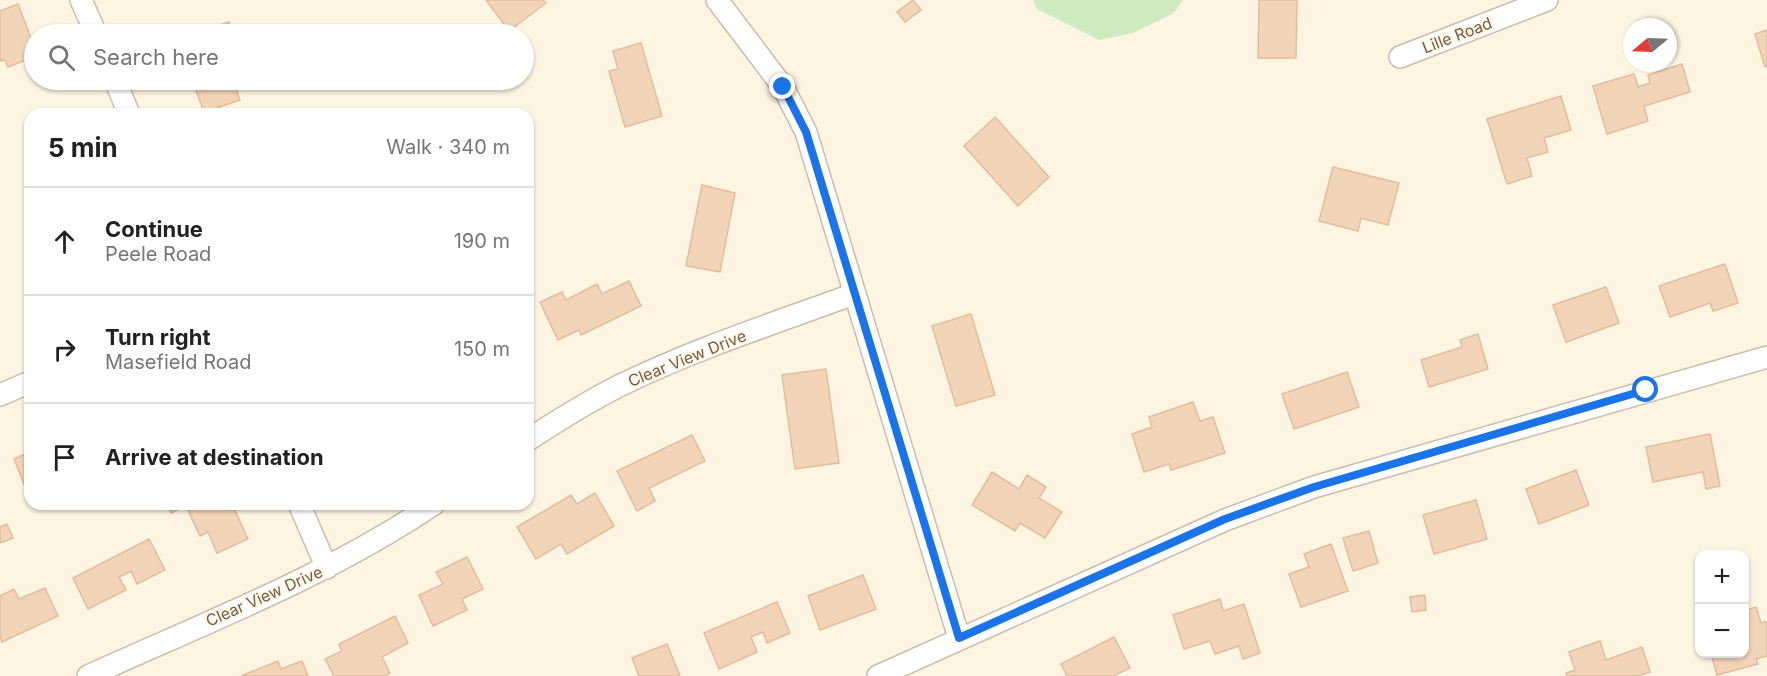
<!DOCTYPE html>
<html lang="en">
<head>
<meta charset="utf-8">
<style>
	:root { --surface:#fff; --page:#f2f2f2; --text:#222; --muted:#767676; --line:#e0e0e0 }
	body { margin:0; font-family:Inter,sans-serif; background:var(--page); color:var(--text) }
	.controls { position:absolute; right:18px; bottom:18px; display:grid; overflow:hidden; border-radius:12px; box-shadow:0 2px 4px #0004 }
	.controls button { width:54px; height:54px; display:grid; place-items:center; padding:0; border:0; border-bottom:2px solid var(--line); background:var(--surface); color:var(--text); font:30px sans-serif }
	.compass { position:absolute; left:1623px; top:18px; width:54px; height:54px; border-radius:50%; background:var(--surface); box-shadow:0 2px 4px #0004; rotate:251deg }
	.stop { position:absolute; width:18px; height:18px; margin:-14px; border:4px solid #1a73e8; border-radius:50%; background:#fff }
	.stop.end { background:#1a73e8; border-color:#fff; box-shadow:0 2px 6px #0008 }
	.list { margin:0; padding:0; list-style:none }
	h2 { display:flex; justify-content:space-between; align-items:center; height:78px; margin:0; padding:0 24px; font-size:26px }
	h2 small { font-size:20px; font-weight:400; color:var(--muted) }
	.list li { display:grid; grid-template-columns:39px 1fr auto; gap:18px; align-items:center; box-sizing:border-box; height:108px; padding:0 24px; border-top:2px solid var(--line) }
	.list b { display:block; font-size:22px; white-space:nowrap }
	.list p { margin:0; font-size:20px; white-space:nowrap; color:var(--muted) }
	.list em { font-size:20px; font-style:normal; color:var(--muted) }
	.icon { flex:none; width:33px; height:33px; fill:none; stroke:currentColor; stroke-width:2; stroke-linecap:round; stroke-linejoin:round }
	.map { position:relative; flex:none; width:1767px; height:676px; overflow:hidden }
	.search { position:absolute; background:var(--surface); box-shadow:0 2px 4px #0004; left:24px; top:24px; width:510px; height:66px; display:flex; align-items:center; gap:15px; box-sizing:border-box; padding:0 21px; border-radius:33px; color:var(--muted); font-size:22px }
	.panel { position:absolute; background:var(--surface); box-shadow:0 2px 4px #0004; left:24px; top:108px; width:510px; height:402px; border-radius:18px }
	.map>svg:first-child { display:block }
	.green { fill:#cfeac1 }
	.building { fill:#f2d4b9; stroke:#e5bc9a; stroke-width:1.5 }
	.lines { fill:none; stroke-linecap:round; stroke-linejoin:round }
	.minor-casing { stroke:#cebca9; stroke-width:24 }
	.minor { stroke:#fff; stroke-width:21 }
	.route { stroke:#1a73e8; stroke-width:8 }
	.labels { text-anchor:middle; stroke-width:4.5; stroke-linejoin:round; paint-order:stroke }
	.street-label { font-size:16px; fill:#755b48; stroke:#fff8e9 }
</style>
</head>
<body>
<div class="map">
<svg width="1767" height="676" viewBox="0 0 1767 676">
	<rect width="100%" height="100%" fill="#fdf4e2"/>
	<path class="green" d="M 1033,0 L 1183,0 L 1174,13 L 1133,33 L 1099,40 L 1037,9 Z"/>
	<g class="building">
		<path d="M 486,0 L 543,0 L 546,3 L 509,31 Z"/>
		<path d="M 913,0 L 921,10 L 905,22 L 897,12 Z"/>
		<path d="M 1259,0 L 1297,0 L 1296,58 L 1258,58 Z"/>
		<path d="M 18,4 L 34,46 L 34,57 L 8,67 L 5,60 L 0,61 L 0,11 Z"/>
		<path d="M 229,22 L 233,34 L 192,34 Z"/>
		<path d="M 1767,30 L 1767,66 L 1765,67 L 1755,34 Z"/>
		<path d="M 641,43 L 662,116 L 625,127 L 609,71 L 618,69 L 613,51 Z"/>
		<path d="M 1682,64 L 1690,92 L 1644,106 L 1648,121 L 1607,134 L 1593,86 L 1634,74 L 1638,87 L 1650,83 L 1648,75 Z"/>
		<path d="M 192,80 L 233,80 L 240,100 L 204,112 Z"/>
		<path d="M 1561,96 L 1571,130 L 1544,138 L 1548,152 L 1527,158 L 1532,176 L 1507,184 L 1487,119 Z"/>
		<path d="M 995,117 L 1049,177 L 1018,206 L 964,146 Z"/>
		<path d="M 1333,167 L 1399,183 L 1388,225 L 1361,218 L 1358,231 L 1319,221 Z"/>
		<path d="M 702,185 L 735,193 L 720,272 L 686,266 Z"/>
		<path d="M 1725,264 L 1738,303 L 1713,311 L 1710,303 L 1670,317 L 1659,286 Z"/>
		<path d="M 629,281 L 641,306 L 581,335 L 579,330 L 558,340 L 540,302 L 562,292 L 566,300 L 597,284 L 602,294 Z"/>
		<path d="M 1606,287 L 1619,323 L 1566,342 L 1553,305 Z"/>
		<path d="M 971,314 L 995,395 L 956,406 L 932,326 Z"/>
		<path d="M 1478,334 L 1488,369 L 1429,387 L 1421,360 L 1462,347 L 1460,340 Z"/>
		<path d="M 826,369 L 839,463 L 795,469 L 782,375 Z"/>
		<path d="M 1347,372 L 1359,407 L 1294,429 L 1282,394 Z"/>
		<path d="M 1193,402 L 1200,421 L 1213,417 L 1225,453 L 1171,470 L 1169,464 L 1144,472 L 1132,434 L 1152,427 L 1149,417 Z"/>
		<path d="M 1710,434 L 1720,486 L 1706,489 L 1703,472 L 1653,482 L 1646,447 Z"/>
		<path d="M 692,435 L 705,461 L 649,488 L 655,501 L 637,511 L 617,471 Z"/>
		<path d="M 30,452 L 30,488 L 26,489 L 14,459 Z"/>
		<path d="M 1576,470 L 1589,505 L 1539,524 L 1526,489 Z"/>
		<path d="M 992,472 L 1019,489 L 1027,475 L 1046,487 L 1039,498 L 1062,512 L 1045,538 L 1020,523 L 1015,531 L 972,505 Z"/>
		<path d="M 595,493 L 614,526 L 567,554 L 561,544 L 536,559 L 517,527 L 571,495 L 577,504 Z"/>
		<path d="M 1476,500 L 1487,539 L 1434,554 L 1423,515 Z"/>
		<path d="M 167,504 L 232,504 L 248,539 L 217,553 L 208,532 L 200,536 L 186,506 L 171,513 Z"/>
		<path d="M 7,524 L 13,538 L 0,543 L 0,527 Z"/>
		<path d="M 1369,531 L 1378,563 L 1353,571 L 1343,538 Z"/>
		<path d="M 149,539 L 165,570 L 137,584 L 131,571 L 119,577 L 126,590 L 88,609 L 73,578 Z"/>
		<path d="M 1331,544 L 1348,591 L 1301,607 L 1289,574 L 1309,567 L 1304,554 Z"/>
		<path d="M 467,557 L 483,589 L 462,599 L 467,610 L 433,626 L 419,595 L 443,584 L 436,572 Z"/>
		<path d="M 863,575 L 876,609 L 820,630 L 808,596 Z"/>
		<path d="M 45,588 L 58,616 L 2,642 L 0,636 L 0,596 L 14,589 L 19,599 Z"/>
		<path d="M 1425,595 L 1426,610 L 1412,612 L 1410,597 Z"/>
		<path d="M 1220,599 L 1223,611 L 1244,604 L 1260,653 L 1243,659 L 1239,646 L 1215,654 L 1210,641 L 1184,649 L 1173,615 Z"/>
		<path d="M 777,602 L 790,633 L 767,643 L 763,632 L 751,637 L 757,652 L 719,669 L 704,633 Z"/>
		<path d="M 1756,607 L 1761,623 L 1767,621 L 1767,656 L 1756,659 L 1758,664 L 1717,675 L 1711,654 L 1744,654 L 1744,611 Z"/>
		<path d="M 395,616 L 408,643 L 382,657 L 390,673 L 385,676 L 334,676 L 325,659 L 342,651 L 339,644 Z"/>
		<path d="M 1114,637 L 1130,668 L 1113,676 L 1067,676 L 1061,664 Z"/>
		<path d="M 1600,641 L 1606,660 L 1642,647 L 1650,672 L 1639,676 L 1567,676 L 1566,673 L 1575,670 L 1569,652 Z"/>
		<path d="M 667,644 L 680,676 L 639,676 L 632,658 Z"/>
		<path d="M 278,661 L 281,669 L 302,661 L 308,676 L 241,676 Z"/>
	</g>
	<g class="lines">
		<defs>
			<g id="minor">
				<path d="M 81,0 L 96,34"/>
				<path d="M 717,0 L 783,87 L 806,132 L 959,638"/>
				<path d="M 1400,57 L 1547,0"/>
				<path d="M 115,80 L 129,114"/>
				<path d="M 0,395 L 30,382"/>
				<path d="M 528,440 C 557,421 587,402 619,386 C 694,349 775,323 854,294"/>
				<path d="M 299,504 L 327,568"/>
				<path d="M 88,676 C 205,623 327,576 434,504"/>
				<path d="M 878,676 L 1225,520 L 1314,487 L 1767,357"/>
			</g>
		</defs>
		<use href="#minor" class="minor-casing"/>
		<use href="#minor" class="minor"/>
	</g>
	<g class="lines">
		<path class="route" d="M 783,87 L 806,132 L 959,638 L 1225,519 L 1314,487 L 1646,390"/>
	</g>
	<g class="labels">
		<g class="street-label">
			<text transform="translate(1457 35) rotate(-21)" y="6">Lille Road</text>
			<text transform="translate(687 358) rotate(-22)" y="6">Clear View Drive</text>
			<text transform="translate(264 596) rotate(-24)" y="6">Clear View Drive</text>
		</g>
	</g>
</svg>
<div class="controls">
<button>+</button>
<button>−</button>
</div>
<svg class="compass" viewBox="-18 -18 36 36"><path d="M0-13l5 13h-10z" fill="#e53935"/><path d="M0 13l5-13h-10z" fill="#767676"/></svg>
<div class="stop" style="left:1646px;top:390px"></div>
<div class="stop end" style="left:783px;top:87px"></div>
<div class="search"><svg class="icon" aria-label="search" viewBox="0 0 24 24"><circle cx="10" cy="10" r="6"/><path d="M15 15l6 6"/></svg>Search here</div>
<section class="panel">
<h2>5 min<small>Walk · 340 m</small></h2>
<ul class="list">
<li><svg class="icon" aria-label="ahead" viewBox="0 0 24 24"><path d="M12 20V5M6 11l6-6 6 6"/></svg><div><b>Continue</b><p>Peele Road</p></div><em>190 m</em></li>
<li><svg class="icon" aria-label="right" viewBox="0 0 24 24"><path d="M7 20v-9h11M14 6l5 5-5 5"/></svg><div><b>Turn right</b><p>Masefield Road</p></div><em>150 m</em></li>
<li><svg class="icon" aria-label="arrive" viewBox="0 0 24 24"><path d="M6 21V4h12l-3 4 3 4H6"/></svg><div><b>Arrive at destination</b></div></li>
</ul>
</section>
</div>
</body>
</html>
